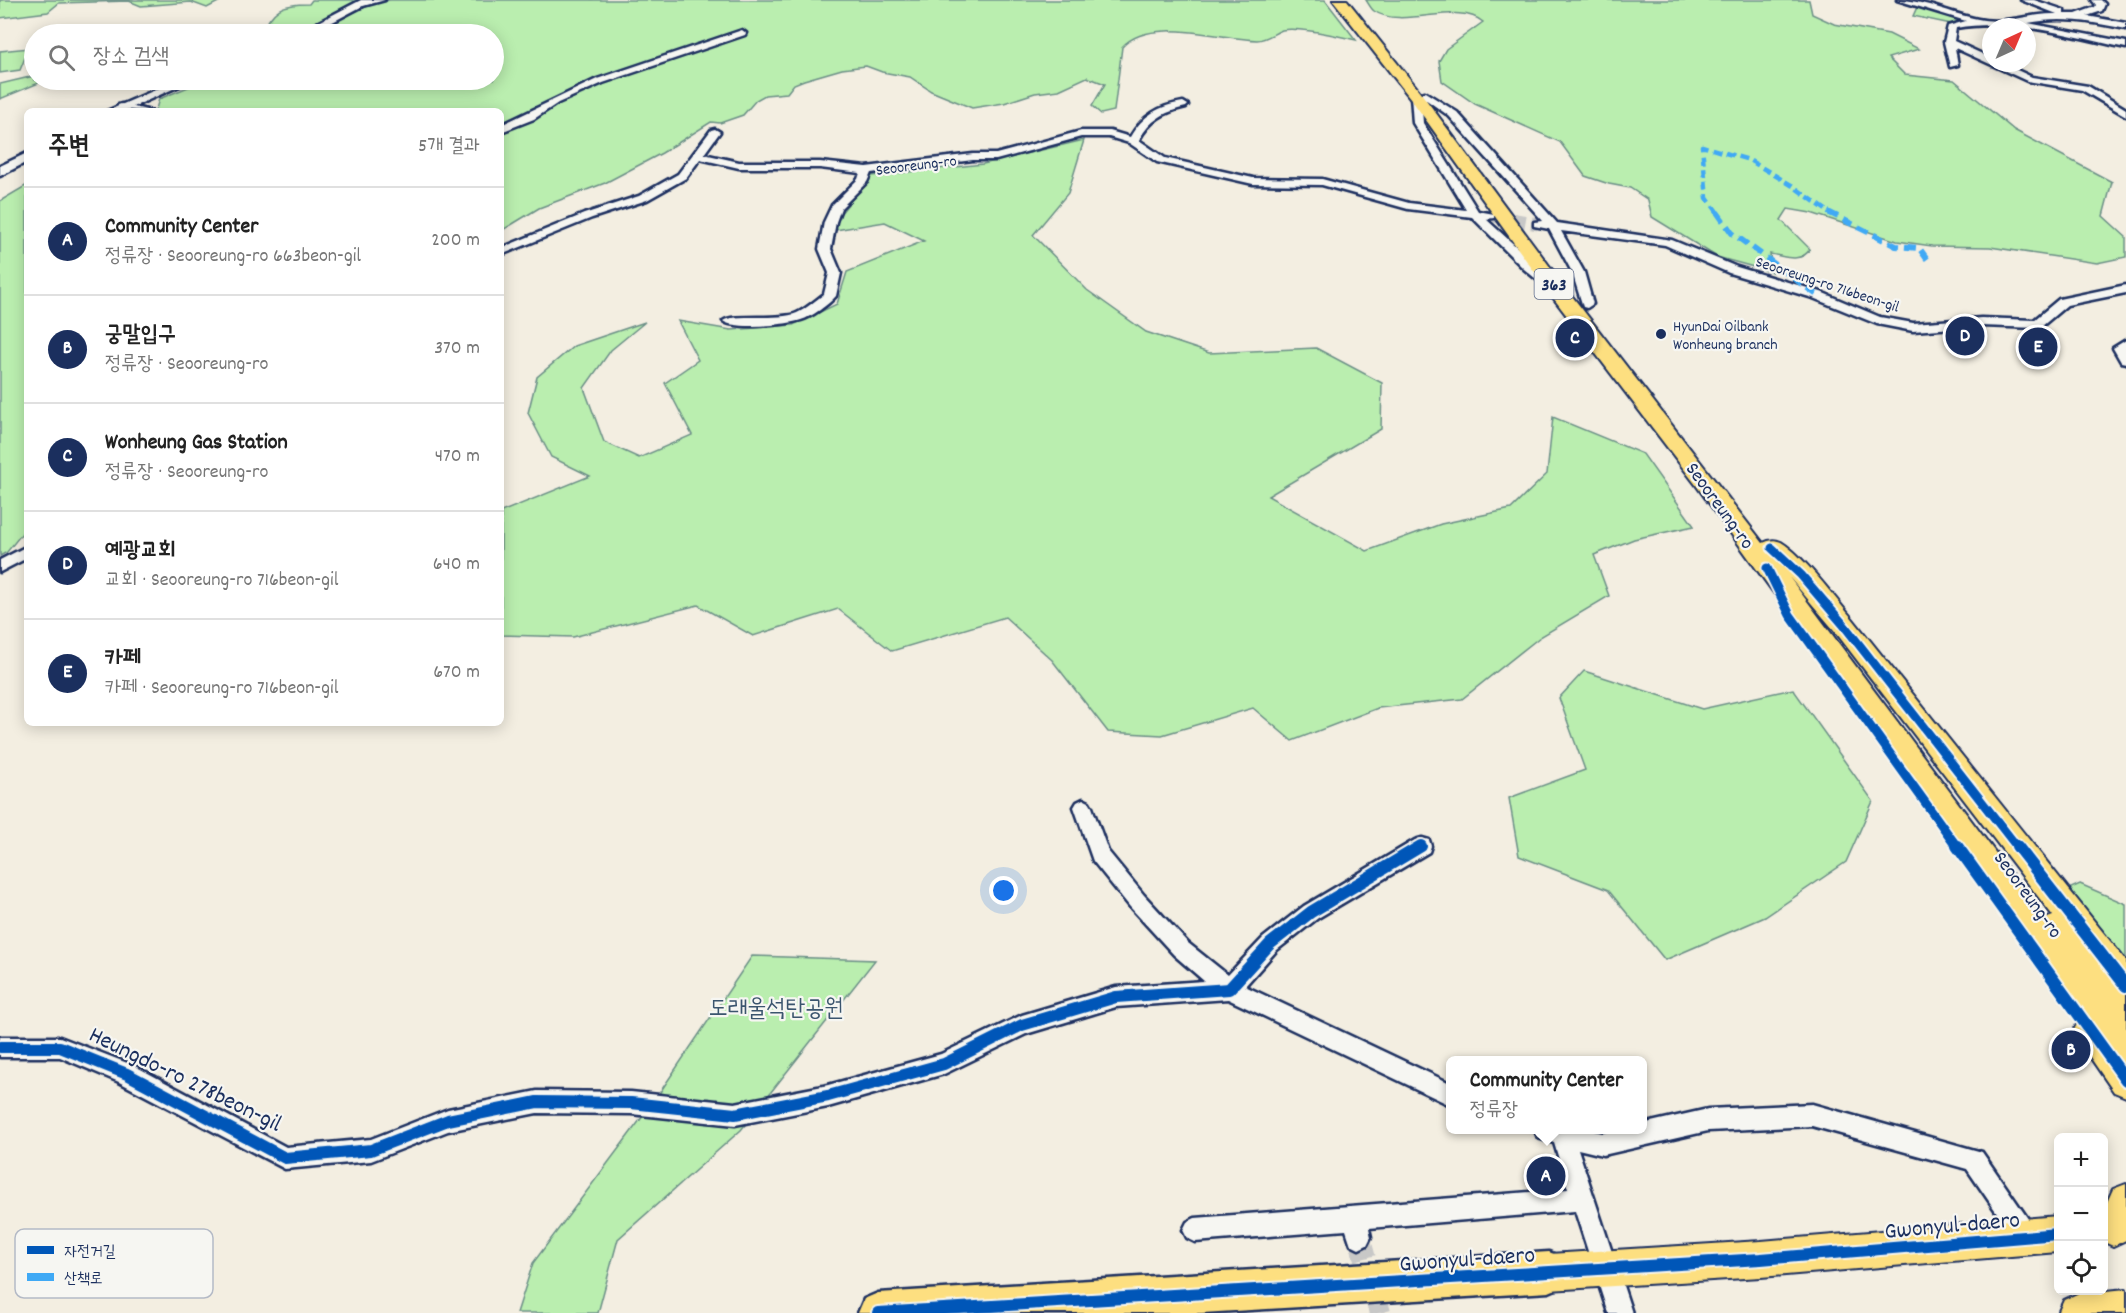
<!DOCTYPE html>
<html lang="ko">
<head>
<meta charset="utf-8">
<style>
	:root { --surface:#fff; --page:#f2f2f2; --text:#222; --muted:#767676; --line:#e0e0e0; --accent:#1b2f5e }
	body { margin:0; font-family:Dekko,"Poor Story",sans-serif; background:var(--page); color:var(--text) }
	.controls { position:absolute; right:18px; bottom:18px; display:grid; overflow:hidden; border-radius:9px; box-shadow:0 3px 15px #0003 }
	.controls button { width:54px; height:54px; display:grid; place-items:center; padding:0; border:0; border-bottom:2px solid var(--line); background:var(--surface); color:var(--text); font:30px sans-serif }
	.compass { position:absolute; left:1982px; top:18px; width:54px; height:54px; border-radius:50%; background:var(--surface); box-shadow:0 3px 15px #0003; rotate:44deg }
	.you { position:absolute; left:1004px; top:891px; width:21px; height:21px; margin:-15px; border:4px solid #fff; border-radius:50%; background:#1a73e8; box-shadow:0 0 0 9px #1a73e833 }
	.badge { display:grid; place-items:center; width:39px; height:39px; border-radius:50%; background:var(--accent); color:#fff; font-size:20px; font-weight:700 }
	.pin { position:absolute; translate:-50% -50%; border:3px solid #fff; box-shadow:0 2px 6px #0006 }
	.popup { position:absolute; left:1446px; top:1056px; width:201px; height:78px; box-sizing:border-box; display:grid; place-content:center; border-radius:9px; background:var(--surface); filter:drop-shadow(0 2px 4px #0005); font-size:20px; white-space:nowrap; color:var(--muted) }
	.popup b { font-size:22px; color:var(--text) }
	.popup::after { content:''; position:absolute; left:50%; top:100%; margin-left:-12px; border:12px solid transparent; border-top-color:var(--surface) }
	.list { margin:0; padding:0; list-style:none }
	h2 { display:flex; justify-content:space-between; align-items:center; height:78px; margin:0; padding:0 24px; font-size:26px }
	h2 small { font-size:20px; font-weight:400; color:var(--muted) }
	.list li { display:grid; grid-template-columns:39px 1fr auto; gap:18px; align-items:center; box-sizing:border-box; height:108px; padding:0 24px; border-top:2px solid var(--line) }
	.list b { display:block; font-size:22px; white-space:nowrap }
	.list p { margin:0; font-size:20px; white-space:nowrap; color:var(--muted) }
	.list em { font-size:20px; font-style:normal; color:var(--muted) }
	.icon { flex:none; width:33px; height:33px; fill:none; stroke:currentColor; stroke-width:2; stroke-linecap:round; stroke-linejoin:round }
	.map { position:relative; flex:none; width:2126px; height:1313px; overflow:hidden }
	.search { position:absolute; background:var(--surface); box-shadow:0 3px 15px #0003; left:24px; top:24px; width:480px; height:66px; display:flex; align-items:center; gap:15px; box-sizing:border-box; padding:0 21px; border-radius:33px; color:var(--muted); font-size:22px }
	.panel { position:absolute; background:var(--surface); box-shadow:0 3px 15px #0003; left:24px; top:108px; width:480px; height:618px; border-radius:9px }
	.map>svg:first-child { display:block }
	.green { fill:#baeeaf; stroke:#6a8e86; stroke-width:1.5 }
	.lines { fill:none; stroke-linecap:round; stroke-linejoin:round }
	.minor-tunnel-far1 { stroke:#c8c8c7; stroke-width:13; stroke-dasharray:13 6; stroke-linecap:butt }
	.minor-tunnel { stroke:#c8c8c7; stroke-width:22; stroke-dasharray:22 10; stroke-linecap:butt }
	.minor-casing { stroke:#1b2f5e; stroke-width:5 }
	.tertiary-casing { stroke:#1b2f5e; stroke-width:5 }
	.primary-casing { stroke:#1b2f5e; stroke-width:4 }
	.trunk-casing { stroke:#1b2f5e; stroke-width:5 }
	.minor { fill:#f6f6f2; fill-rule:evenodd }
	.tertiary { fill:#f6f6f2; fill-rule:evenodd }
	.primary { fill:#fddf80; fill-rule:evenodd }
	.trunk { fill:#fddf80; fill-rule:evenodd }
	.quiet-far1 { stroke:#3fa9f5; stroke-width:4.5; stroke-dasharray:9 4.5; stroke-linecap:butt }
	.quiet { stroke:#3fa9f5; stroke-width:6; stroke-dasharray:11 6; stroke-linecap:butt }
	.cycleway-far1-casing { stroke:#f6f6f2; stroke-width:13 }
	.cycleway-casing { stroke:#f6f6f2; stroke-width:16 }
	.cycleway-far1 { stroke:#0057b8; stroke-width:9 }
	.cycleway { stroke:#0057b8; stroke-width:12 }
	.poi-dot { fill:#1b2f5e; stroke:#f6f6f2; stroke-width:2 }
	.labels { text-anchor:middle; stroke-width:4.5; stroke-linejoin:round; paint-order:stroke }
	.far-street-label { font-size:16px; fill:#1b2f5e; stroke:#f6f6f2 }
	.far-poi-label { font-size:16px; fill:#1b2f5e; stroke:#f6f6f2; text-anchor:start }
	.shield { fill:#f6f6f2; stroke:#5d6b8a; stroke-width:1.5 }
	.shield-label { font-size:18px; font-weight:bold; fill:#1b2f5e }
	.street-label { font-size:20px; fill:#1b2f5e; stroke:#f6f6f2 }
	.near-park-label { font-size:24px; fill:#3b556e; stroke:#f6f6f2 }
	.near-street-label { font-size:24px; fill:#1b2f5e; stroke:#f6f6f2 }
	.key { fill:#f6f6f2; stroke:#b4bac6; stroke-width:1.5 }
	.key-label { font-size:16px; fill:#1b2f5e }
</style>
</head>
<body>
<div class="map">
<svg width="2126" height="1313" viewBox="0 0 2126 1313">
	<rect width="100%" height="100%" fill="#f3eee1"/>
	<filter id="ink" filterUnits="userSpaceOnUse"><feTurbulence type="fractalNoise" baseFrequency=".0167" numOctaves="2"/><feDisplacementMap in="SourceGraphic" scale="12" xChannelSelector="R" yChannelSelector="G"/><feConvolveMatrix kernelMatrix="1 2 1 2 8 2 1 2 1" color-interpolation-filters="sRGB"/></filter>
	<g filter="url(#ink)">
		<g class="green">
			<path d="M 0,0 L 222,0 L 207,8 L 191,2 L 141,6 L 129,1 L 59,3 L 48,12 L 0,18 Z"/>
			<path d="M 312,0 L 359,0 L 293,34 L 260,34 C 275,9 279,4 309,4 Z"/>
			<path d="M 390,0 L 1325,0 L 1356,40 C 1339,36 1298,26 1282,30 C 1274,33 1266,40 1257,40 C 1220,39 1149,16 1122,47 L 1114,111 L 1101,114 L 1092,106 L 1105,84 L 1087,77 L 1059,90 L 1035,93 L 1004,103 L 972,108 L 931,91 L 910,77 L 882,72 L 866,66 L 842,69 L 804,80 L 794,84 L 787,93 L 765,95 L 756,100 L 743,115 L 720,123 L 711,122 L 662,153 L 605,183 L 539,208 L 501,231 L 501,111 L 152,111 L 156,109 L 159,99 L 205,80 L 494,80 L 494,34 L 309,34 L 376,2 Z"/>
			<path d="M 1366,0 L 1809,0 L 1812,14 L 1834,24 L 1889,34 L 1919,49 L 1888,58 L 1905,75 L 1954,80 L 2014,130 L 2112,182 L 2103,216 L 2126,237 L 2126,257 L 2097,263 L 1990,247 L 1932,246 L 1897,241 L 1811,213 L 1788,209 L 1781,220 L 1810,249 C 1801,264 1784,256 1770,254 L 1772,272 L 1717,257 L 1652,217 L 1648,200 L 1630,188 L 1609,184 L 1585,176 L 1560,142 L 1475,104 L 1442,81 L 1439,61 L 1446,49 L 1483,22 C 1459,0 1402,30 1374,11 C 1371,9 1368,3 1366,0 Z"/>
			<path d="M 1918,5 L 1970,21 L 1951,24 L 1913,16 Z"/>
			<path d="M 29,48 L 20,70 L 0,73 L 0,51 Z"/>
			<path d="M 34,76 L 34,80 L 40,80 L 39,83 L 0,99 L 0,84 Z"/>
			<path d="M 1084,140 L 1068,193 L 1033,235 L 1087,290 L 1146,332 L 1209,353 L 1316,348 L 1382,383 L 1381,429 L 1268,496 L 1367,551 L 1441,524 L 1511,509 L 1547,474 L 1553,417 L 1643,454 L 1694,526 L 1634,539 L 1594,555 L 1609,596 L 1540,637 L 1462,699 L 1378,708 L 1292,741 L 1253,708 L 1162,735 L 1108,732 L 1052,660 L 1005,617 L 892,651 L 838,609 L 753,636 L 698,605 L 573,637 L 501,635 L 501,512 L 590,476 L 551,457 L 528,413 L 537,377 L 574,346 L 645,322 L 611,350 L 584,388 L 604,442 L 639,458 L 692,435 L 665,383 L 698,360 L 678,321 L 731,330 L 793,325 L 837,304 L 847,272 L 924,241 L 885,222 L 835,230 L 840,214 L 871,176 L 983,164 Z"/>
			<path d="M 27,185 L 27,527 L 7,552 L 0,556 L 0,201 Z"/>
			<path d="M 1584,671 L 1702,709 L 1793,689 L 1873,801 L 1846,862 L 1765,917 L 1665,960 L 1608,890 L 1519,856 L 1509,798 L 1585,770 L 1559,698 Z"/>
			<path d="M 2080,884 L 2126,904 L 2126,982 L 2062,892 Z"/>
			<path d="M 752,956 L 875,960 L 741,1130 L 618,1239 L 598,1313 L 517,1313 L 533,1263 L 652,1104 Z"/>
		</g>
		<g class="lines">
			<path class="minor-tunnel-far1" d="M 1494,216 L 1538,224"/>
			<path class="minor-tunnel" d="M 1359,1237 L 1380,1313"/>
			<defs>
				<g id="minor">
					<path d="M 366,0 L 385,0 L 363,6 L 359,3 Z"/>
					<path d="M 1897,0 C 1925,0 1952,14 1978,19 C 2005,25 2031,13 2057,14 L 2021,0 L 2034,0 L 2064,10 L 2064,14 L 2076,14 L 2095,7 L 2096,5 L 2092,0 L 2101,0 L 2105,4 L 2102,11 L 2087,16 L 2126,23 L 2126,29 C 2093,22 2062,16 2028,23 L 2126,42 L 2126,48 C 2069,36 2014,18 1956,28 L 1954,41 L 1991,58 L 1991,63 L 2002,63 L 2032,77 L 2088,86 L 2126,109 L 2126,116 L 2082,90 L 2027,81 L 1955,48 L 1958,65 L 1950,67 L 1944,42 L 1948,26 L 1966,21 Z"/>
					<path d="M 742,30 L 746,33 L 745,35 L 603,83 L 558,103 L 534,119 L 501,132 L 501,125 L 597,79 Z"/>
					<path d="M 1425,92 L 1457,112 L 1557,223 L 1672,240 L 1737,267 L 1821,292 L 1880,317 L 1913,323 L 1981,318 L 2034,320 L 2059,299 L 2126,285 L 2126,293 L 2067,305 L 2041,327 L 2037,328 L 1981,326 L 1913,331 L 1877,324 L 1813,298 L 1729,273 L 1665,245 L 1561,231 L 1584,272 L 1593,304 L 1587,308 L 1583,307 L 1572,272 L 1549,229 L 1534,226 L 1534,222 L 1543,221 L 1449,116 L 1421,96 L 1423,123 L 1478,211 L 1494,214 L 1494,218 L 1486,219 L 1555,282 L 1555,288 L 1547,288 L 1524,269 L 1472,217 L 1408,209 L 1322,185 L 1253,184 L 1157,162 L 1129,143 L 1109,137 L 1081,137 L 996,160 L 973,160 L 871,173 L 867,182 L 841,208 L 836,222 L 831,249 L 841,273 L 836,296 C 829,304 812,317 801,320 C 787,325 733,330 723,321 C 732,313 780,321 797,313 C 806,309 816,300 824,294 L 829,273 L 819,249 L 824,222 L 832,205 L 858,179 L 860,173 L 820,168 L 739,168 L 700,159 L 686,178 L 647,200 L 592,218 L 501,255 L 501,248 L 584,214 L 639,196 L 678,174 L 711,130 L 715,129 L 720,132 L 704,154 L 739,162 L 820,162 L 866,167 L 973,154 L 996,154 L 1081,131 L 1110,131 L 1130,137 C 1143,115 1159,106 1183,102 L 1188,105 L 1186,107 C 1164,112 1150,120 1139,140 L 1165,158 L 1253,178 L 1322,179 L 1409,203 L 1466,210 L 1413,123 L 1411,96 Z"/>
					<path d="M 121,104 L 151,111 L 118,109 L 118,105 Z"/>
					<path d="M 2126,340 L 2126,363 L 2121,362 L 2113,348 Z"/>
					<path d="M 27,546 L 27,558 L 0,572 L 0,560 Z"/>
					<path d="M 1083,799 L 1089,802 L 1092,807 L 1108,851 L 1144,895 L 1188,943 L 1228,975 L 1263,938 L 1304,906 L 1415,840 L 1422,838 L 1429,840 L 1431,846 L 1429,852 L 1318,918 L 1277,950 L 1245,986 L 1450,1083 L 1450,1105 L 1228,999 L 1116,1007 L 1026,1034 L 944,1074 L 828,1107 L 735,1125 L 631,1114 L 537,1113 L 448,1131 L 371,1161 L 285,1169 L 119,1082 L 60,1057 L 0,1057 L 0,1037 L 60,1037 L 135,1066 L 286,1147 L 371,1139 L 448,1109 L 537,1091 L 631,1092 L 735,1103 L 828,1085 L 941,1054 L 1022,1015 L 1116,987 L 1204,981 L 1174,955 L 1130,907 L 1093,861 L 1074,807 L 1077,802 Z"/>
					<path d="M 1812,1104 L 1982,1152 L 2035,1229 L 2039,1237 L 2035,1245 L 2027,1249 L 2019,1245 L 1967,1169 L 1812,1126 L 1708,1131 L 1603,1155 L 1578,1149 L 1632,1313 L 1608,1313 L 1575,1211 L 1369,1228 L 1371,1237 L 1367,1245 L 1359,1249 L 1351,1245 L 1346,1230 L 1195,1242 L 1187,1238 L 1183,1230 L 1187,1222 L 1195,1218 L 1568,1189 L 1554,1143 L 1538,1138 L 1535,1130 L 1589,1130 L 1603,1133 L 1618,1130 L 1642,1130 L 1642,1124 L 1708,1109 Z"/>
				</g>
				<g id="tertiary">
					<path d="M 361,0 L 374,0 L 310,34 L 296,34 Z"/>
					<path d="M 178,80 L 193,80 L 124,111 L 107,111 Z"/>
					<path d="M 27,153 L 27,162 L 0,176 L 0,166 Z"/>
				</g>
				<g id="primary">
					<path d="M 1333,0 L 1347,0 L 1421,93 L 1565,287 L 1763,543 C 1769,540 1774,539 1781,542 C 1803,555 1834,597 1852,618 L 2126,961 L 2126,1097 L 2114,1092 L 2079,1041 L 2074,1030 L 2080,1018 L 1696,485 L 1551,295 L 1411,99 ZM 1789,577 L 1834,630 L 2053,916 L 2045,919 Z"/>
					<path d="M 2126,1184 L 2126,1240 L 2113,1246 L 2104,1242 L 2104,1209 L 2113,1189 Z"/>
					<path d="M 2058,1216 L 2058,1252 L 1761,1277 L 1549,1290 L 1536,1285 L 1531,1272 L 1536,1259 L 1549,1254 L 1761,1241 Z"/>
					<path d="M 2126,1289 L 2126,1313 L 2058,1313 L 2064,1300 L 2077,1294 Z"/>
				</g>
				<path id="trunk" d="M 1549,1252 L 1563,1258 L 1569,1272 L 1563,1286 L 1549,1292 L 1202,1313 L 858,1313 L 864,1299 L 878,1293 Z"/>
			</defs>
			<use href="#minor" class="minor-casing"/>
			<use href="#tertiary" class="tertiary-casing"/>
			<use href="#primary" class="primary-casing"/>
			<use href="#trunk" class="trunk-casing"/>
			<use href="#minor" class="minor"/>
			<use href="#tertiary" class="tertiary"/>
			<use href="#primary" class="primary"/>
			<use href="#trunk" class="trunk"/>
			<path class="quiet-far1" d="M 1718,213 L 1707,198 L 1702,146 L 1749,160 L 1793,186 L 1830,213"/>
			<g class="quiet">
				<path d="M 1717,212 L 1732,233 L 1817,295"/>
				<path d="M 1828,212 L 1896,246 L 1919,248 L 1930,263"/>
			</g>
			<defs>
				<g id="cycleway-far1">
					<path d="M 1772,548 L 1801,575 L 1843,624 L 2018,848"/>
					<path d="M 1767,568 L 1790,615 L 1958,848"/>
					<path d="M 1419,848 L 1422,846"/>
				</g>
				<g id="cycleway">
					<path d="M 1957,846 L 2126,1080"/>
					<path d="M 2017,846 L 2126,986"/>
					<path d="M 0,1047 L 60,1047 L 127,1074 L 285,1158 L 371,1150 L 448,1120 L 537,1102 L 631,1103 L 735,1114 L 828,1096 L 944,1064 L 1022,1025 L 1116,997 L 1229,989 L 1270,944 L 1311,912 L 1421,846"/>
					<path d="M 878,1313 L 1761,1259 L 2058,1234"/>
				</g>
			</defs>
			<use href="#cycleway-far1" class="cycleway-far1-casing"/>
			<use href="#cycleway" class="cycleway-casing"/>
			<use href="#cycleway-far1" class="cycleway-far1"/>
			<use href="#cycleway" class="cycleway"/>
		</g>
	</g>
	<circle class="poi-dot" cx="1661" cy="334" r="6"/>
	<g class="labels">
		<g class="far-street-label">
			<text transform="translate(916 164) rotate(-7)" y="6">Seooreung-ro</text>
			<text transform="translate(1828 283) rotate(18)" y="6">Seooreung-ro 716beon-gil</text>
		</g>
		<g class="far-poi-label">
			<text x="1673" y="331">HyunDai Oilbank<tspan x="1673" dy="18">Wonheung branch</tspan></text>
		</g>
		<rect class="shield" x="1534.5" y="269" width="39" height="30" rx="4.5"/>
		<g class="shield-label">
			<text x="1554" y="290">363</text>
		</g>
		<g class="street-label">
			<text transform="translate(1721 505) rotate(54)" y="7">Seooreung-ro</text>
			<text transform="translate(2029 894) rotate(54)" y="7">Seooreung-ro</text>
		</g>
		<g class="near-park-label">
			<text x="776" y="1015">도래울석탄공원</text>
		</g>
		<g class="near-street-label">
			<text transform="translate(186 1078) rotate(26)" y="8">Heungdo-ro 278beon-gil</text>
			<text transform="translate(1952 1224) rotate(-5)" y="8">Gwonyul-daero</text>
			<text transform="translate(1467 1258) rotate(-4)" y="8">Gwonyul-daero</text>
		</g>
	</g>
	<rect x="15" y="1229" width="198" height="69" rx="9" class="key"/>
	<rect x="27" y="1246" width="27" height="8" fill="#0057b8"/>
	<rect x="27" y="1273" width="27" height="8" fill="#3fa9f5"/>
	<g class="key-label">
		<text x="64" y="1256">자전거길</text>
		<text x="64" y="1283">산책로</text>
	</g>
</svg>
<div class="controls">
<button>+</button>
<button>−</button>
<button><svg class="icon" aria-label="locate" viewBox="0 0 24 24"><circle cx="12" cy="12" r="6"/><path d="M12 2v4M12 18v4M2 12h4M18 12h4"/></svg></button>
</div>
<svg class="compass" viewBox="-18 -18 36 36"><path d="M0-13l5 13h-10z" fill="#e53935"/><path d="M0 13l5-13h-10z" fill="#767676"/></svg>
<div class="you"></div>
<div class="pin badge" style="left:1546px;top:1176px">A</div>
<div class="popup"><b>Community Center</b>정류장</div>
<div class="pin badge" style="left:2071px;top:1050px">B</div>
<div class="pin badge" style="left:1575px;top:338px">C</div>
<div class="pin badge" style="left:1965px;top:336px">D</div>
<div class="pin badge" style="left:2038px;top:347px">E</div>
<div class="search"><svg class="icon" aria-label="search" viewBox="0 0 24 24"><circle cx="10" cy="10" r="6"/><path d="M15 15l6 6"/></svg>장소 검색</div>
<section class="panel">
<h2>주변<small>5개 결과</small></h2>
<ul class="list">
<li><span class="badge">A</span><div><b>Community Center</b><p>정류장 · Seooreung-ro 663beon-gil</p></div><em>200 m</em></li>
<li><span class="badge">B</span><div><b>궁말입구</b><p>정류장 · Seooreung-ro</p></div><em>370 m</em></li>
<li><span class="badge">C</span><div><b>Wonheung Gas Station</b><p>정류장 · Seooreung-ro</p></div><em>470 m</em></li>
<li><span class="badge">D</span><div><b>예광교회</b><p>교회 · Seooreung-ro 716beon-gil</p></div><em>640 m</em></li>
<li><span class="badge">E</span><div><b>카페</b><p>카페 · Seooreung-ro 716beon-gil</p></div><em>670 m</em></li>
</ul>
</section>
</div>
</body>
</html>
